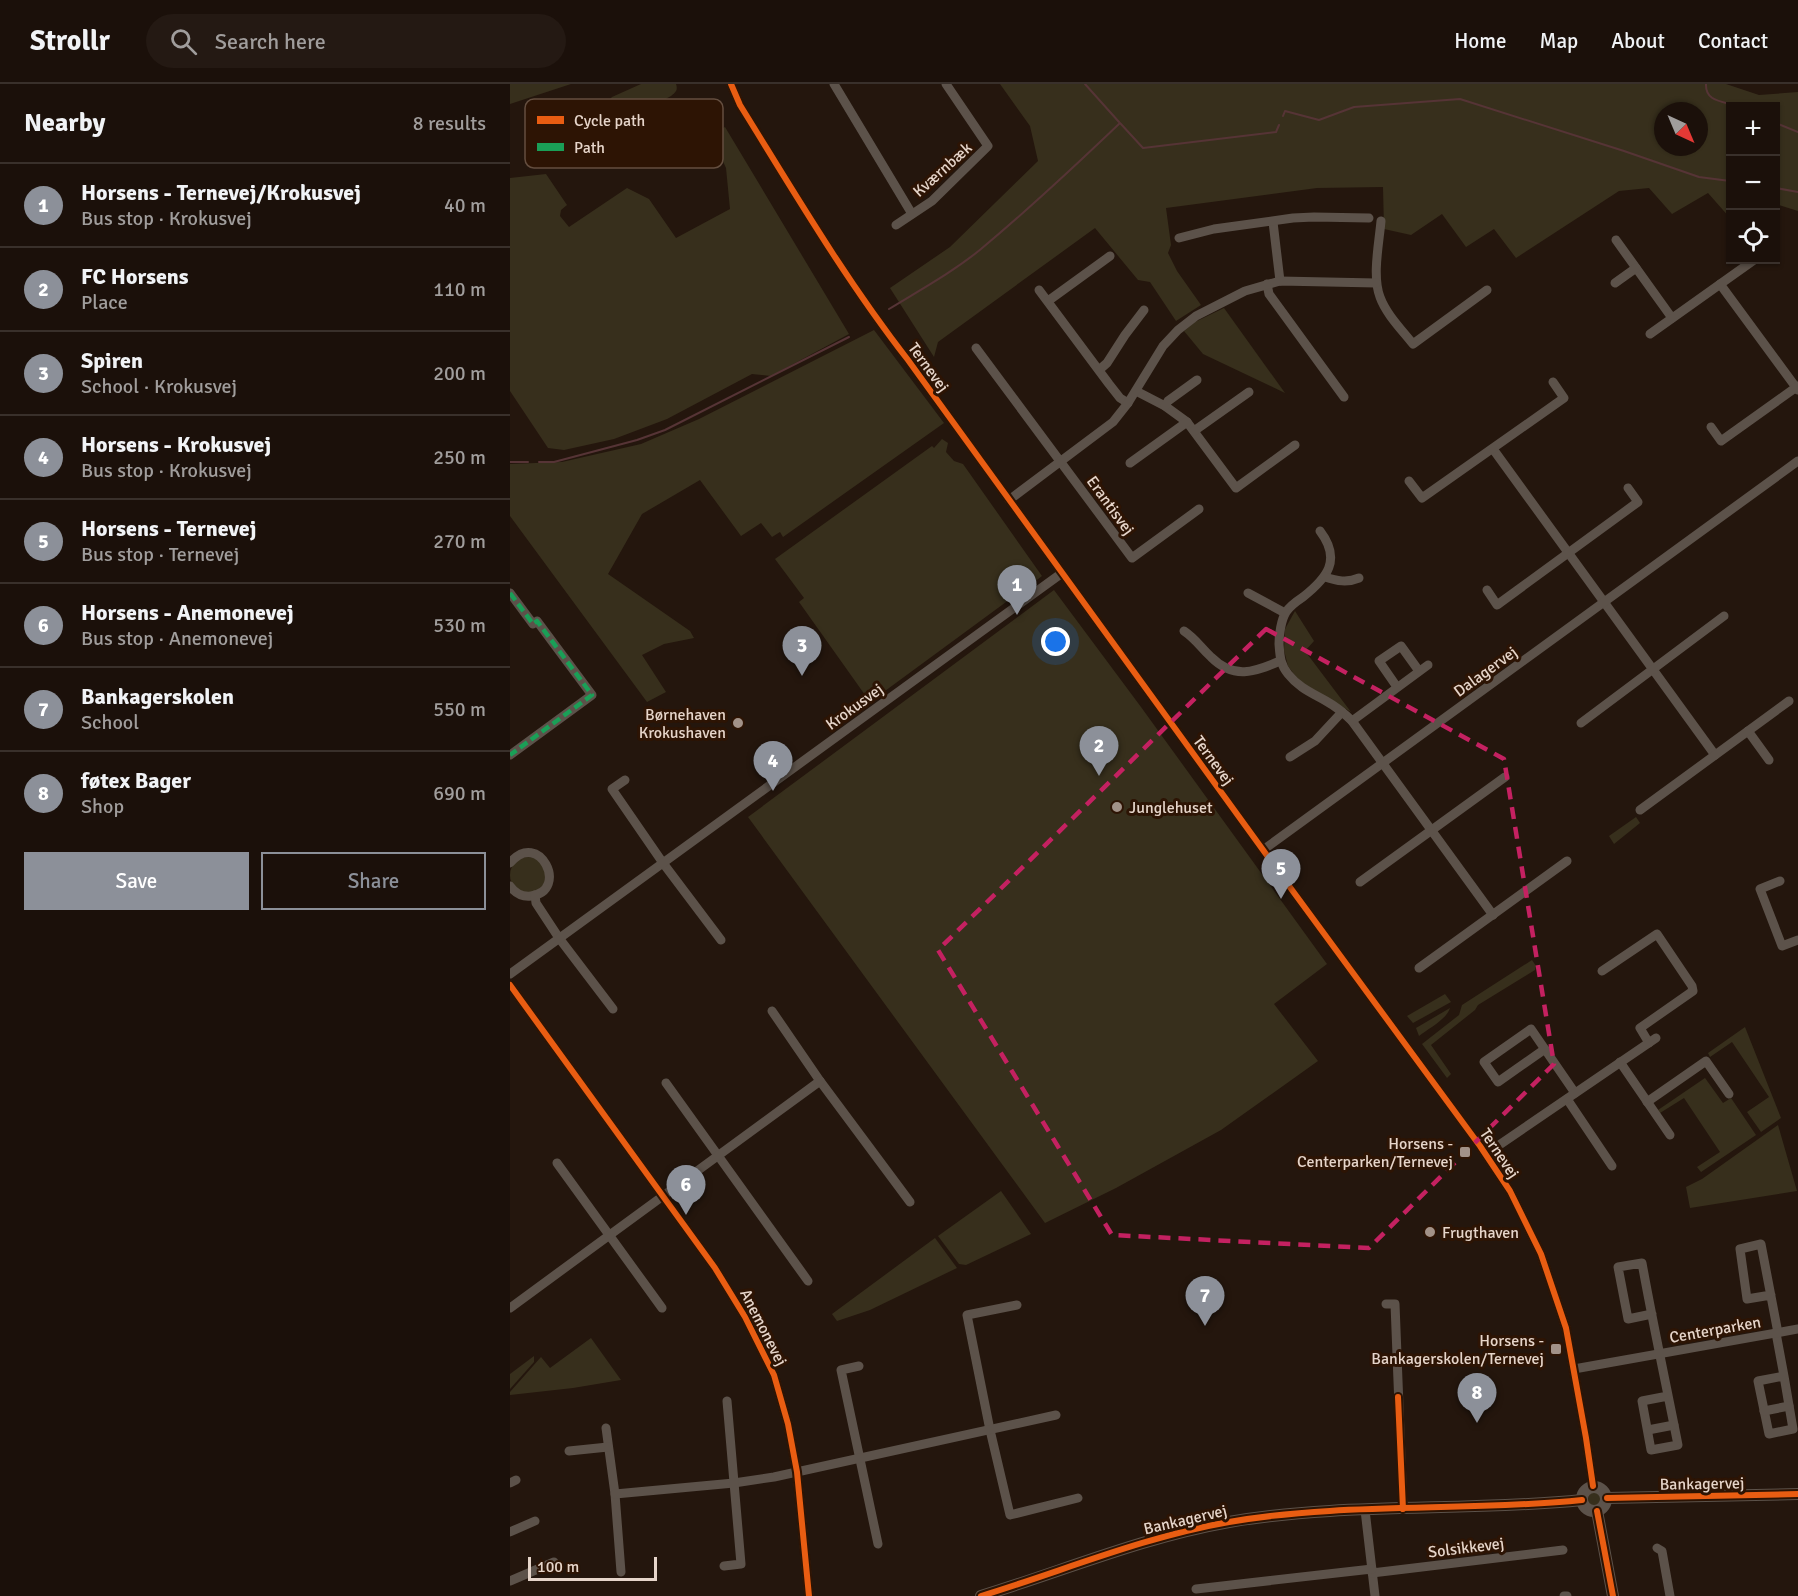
<!DOCTYPE html>
<html lang="en">
<head>
<meta charset="utf-8">
<style>
	:root { --surface:#1b100a; --page:#241913; --text:#f1f3f6; --muted:#a09d9c; --line:#39302b; --accent:#8c9099 }
	body { margin:0; font-family:Signika,sans-serif; background:var(--page); color:var(--text) }
	.controls { position:absolute; right:18px; top:18px; display:grid; overflow:hidden; border-radius:0px; box-shadow:0 2px 4px #0004 }
	.controls button { width:54px; height:54px; display:grid; place-items:center; padding:0; border:0; border-bottom:2px solid var(--line); background:var(--surface); color:var(--text); font:30px sans-serif }
	.compass { position:absolute; left:1144px; top:18px; width:54px; height:54px; border-radius:50%; background:var(--surface); box-shadow:0 2px 4px #0004; rotate:136deg }
	.scale { position:absolute; left:18px; bottom:15px; width:129px; box-sizing:border-box; padding-left:6px; border:3px solid #e6d5ca; border-top:0; font-size:16px; line-height:21px; white-space:nowrap; color:#e6d5ca; -webkit-text-stroke:4px #2d1404; paint-order:stroke }
	.you { position:absolute; left:546px; top:558px; width:21px; height:21px; margin:-15px; border:4px solid #fff; border-radius:50%; background:#1a73e8; box-shadow:0 0 0 9px #1a73e833 }
	.badge { display:grid; place-items:center; width:39px; height:39px; border-radius:50%; background:var(--accent); color:#fff; font-size:20px; font-weight:700 }
	.pin { position:absolute; translate:-50% -50px; filter:drop-shadow(0 2px 3px #0008) }
	.pin::after { content:''; position:absolute; top:32px; width:21px; height:18px; background:inherit; clip-path:polygon(0 0,100% 0,50% 100%) }
	.list { margin:0; padding:0; list-style:none }
	h2 { display:flex; justify-content:space-between; align-items:center; height:78px; margin:0; padding:0 24px; font-size:26px }
	h2 small { font-size:20px; font-weight:400; color:var(--muted) }
	.list li { display:grid; grid-template-columns:39px 1fr auto; gap:18px; align-items:center; box-sizing:border-box; height:84px; padding:0 24px; border-top:2px solid var(--line) }
	.list b { display:block; font-size:22px; white-space:nowrap }
	.list p { margin:0; font-size:20px; white-space:nowrap; color:var(--muted) }
	.list em { font-size:20px; font-style:normal; color:var(--muted) }
	.actions { display:flex; gap:12px; padding:18px 24px }
	.actions a { flex:1; padding:14px 0; border:2px solid var(--accent); border-radius:0px; text-align:center; font-size:21px; color:var(--accent) }
	.actions .main { background:var(--accent); color:#fff }
	.icon { flex:none; width:33px; height:33px; fill:none; stroke:currentColor; stroke-width:2; stroke-linecap:round; stroke-linejoin:round }
	.map { position:relative; flex:none; width:1288px; height:1512px; overflow:hidden }
	header { display:flex; align-items:center; gap:36px; box-sizing:border-box; height:84px; padding:0 30px; background:var(--surface); border-bottom:2px solid var(--line) }
	header strong { font-size:28px }
	nav { display:flex; gap:33px; margin-inline-start:auto; font-size:21px }
	.search { width:420px; height:54px; background:var(--page); display:flex; align-items:center; gap:15px; box-sizing:border-box; padding:0 21px; border-radius:33px; color:var(--muted); font-size:22px }
	main { display:flex }
	aside { flex:1; background:var(--surface) }
	.map>svg:first-child { display:block }
	.green { fill:#372f1c; fill-rule:evenodd }
	.lines { fill:none; stroke-linecap:round; stroke-linejoin:round }
	.stream { stroke:#563436; stroke-width:2 }
	.minor { stroke:#5c524a; stroke-width:9 }
	.tertiary { stroke:#5c524a; stroke-width:12 }
	.quiet { stroke:#1a9f57; stroke-width:4.5; stroke-dasharray:9 4.5; stroke-linecap:butt }
	.cycleway-casing { stroke:#2d1404; stroke-width:10 }
	.cycleway { stroke:#e95d12; stroke-width:6 }
	.marked { fill:none; stroke:#c42161; stroke-width:4.5; stroke-dasharray:12 8; stroke-linejoin:round }
	.poi-dot { fill:#a29288; stroke:#2d1404; stroke-width:2 }
	.labels { text-anchor:middle; stroke-width:6; stroke-linejoin:round; paint-order:stroke }
	.street-label { font-size:16px; fill:#e6d5ca; stroke:#2d1404 }
	.poi-label { font-size:16px; fill:#e6d5ca; stroke:#2d1404; text-anchor:end }
	.key { fill:#2d1404; stroke:#644e3f; stroke-width:1.5 }
	.key-label { font-size:16px; fill:#e6d5ca }
</style>
</head>
<body>
<header>
<strong>Strollr</strong>
<div class="search"><svg class="icon" aria-label="search" viewBox="0 0 24 24"><circle cx="10" cy="10" r="6"/><path d="M15 15l6 6"/></svg>Search here</div>
<nav><a>Home</a><a>Map</a><a>About</a><a>Contact</a></nav>
</header>
<main>
<aside>
<h2>Nearby<small>8 results</small></h2>
<ul class="list">
<li><span class="badge">1</span><div><b>Horsens - Ternevej/Krokusvej</b><p>Bus stop · Krokusvej</p></div><em>40 m</em></li>
<li><span class="badge">2</span><div><b>FC Horsens</b><p>Place</p></div><em>110 m</em></li>
<li><span class="badge">3</span><div><b>Spiren</b><p>School · Krokusvej</p></div><em>200 m</em></li>
<li><span class="badge">4</span><div><b>Horsens - Krokusvej</b><p>Bus stop · Krokusvej</p></div><em>250 m</em></li>
<li><span class="badge">5</span><div><b>Horsens - Ternevej</b><p>Bus stop · Ternevej</p></div><em>270 m</em></li>
<li><span class="badge">6</span><div><b>Horsens - Anemonevej</b><p>Bus stop · Anemonevej</p></div><em>530 m</em></li>
<li><span class="badge">7</span><div><b>Bankagerskolen</b><p>School</p></div><em>550 m</em></li>
<li><span class="badge">8</span><div><b>føtex Bager</b><p>Shop</p></div><em>690 m</em></li>
</ul>
<div class="actions"><a class="main">Save</a><a>Share</a></div>
</aside>
<div class="map">
<svg width="1288" height="1512" viewBox="0 0 1288 1512">
	<rect width="100%" height="100%" fill="#24160d"/>
	<g class="green">
		<path d="M 0,0 L 61,0 L 0,20 Z"/>
		<path d="M 131,0 L 166,0 C 168,6 166,8 161,12 L 115,37 C 103,37 97,28 98,17 L 102,13 Z"/>
		<path d="M 490,0 L 1216,0 L 1249,11 L 1288,8 L 1288,127 L 1266,120 L 1266,22 L 1220,22 L 1220,134 L 1198,109 L 1162,130 L 1139,104 L 1109,107 L 1006,174 L 984,145 L 956,163 L 932,130 L 901,151 L 874,145 L 873,103 L 807,104 L 656,124 L 661,161 L 658,169 L 667,187 L 691,221 L 666,237 L 640,198 L 628,196 L 585,144 L 428,258 L 424,273 L 380,204 L 440,163 L 528,77 L 520,42 ZM 1153,27 L 1189,27 L 1189,63 L 1153,63 Z"/>
		<path d="M 215,43 L 339,250 L 261,292 L 242,290 L 157,335 L 104,355 L 54,366 L 38,364 L 0,307 L 0,94 L 36,90 L 57,121 L 51,126 L 50,132 L 59,143 L 117,104 L 139,115 L 166,154 L 220,125 L 216,84 L 201,51 Z"/>
		<path d="M 714,224 L 775,309 L 693,270 L 674,247 L 685,238 Z"/>
		<path d="M 364,246 L 434,339 L 273,453 L 270,448 L 262,453 L 251,439 L 231,452 L 190,396 L 132,430 L 98,490 L 180,547 L 184,554 L 154,560 L 132,571 L 156,608 L 137,618 L 0,432 L 0,380 L 52,378 L 131,360 L 189,335 Z"/>
		<path d="M 432,355 L 438,359 L 436,368 L 444,377 L 453,380 L 532,492 L 523,499 L 515,489 L 510,493 L 518,502 L 360,618 L 289,518 L 294,514 L 265,475 L 422,362 L 424,364 Z"/>
		<path d="M 544,506 L 631,623 L 817,880 L 764,920 L 808,977 L 711,1046 L 606,1104 L 535,1139 L 238,733 Z"/>
		<path d="M 785,527 L 804,557 L 795,567 L 841,628 L 790,598 L 778,582 L 774,566 L 775,545 Z"/>
		<path d="M 1126,733 L 1130,739 L 1104,760 L 1099,752 Z"/>
		<circle cx="18" cy="791" r="18"/>
		<path d="M 1022,876 L 1026,882 L 1025,886 L 968,921 L 965,926 L 921,961 L 941,990 L 937,994 L 912,960 L 949,931 L 952,921 Z"/>
		<path d="M 935,910 L 941,918 L 903,939 L 897,932 Z"/>
		<path d="M 940,924 C 936,936 919,944 909,952 L 906,944 Z"/>
		<path d="M 1235,943 L 1271,1034 L 1251,1048 L 1237,1028 L 1259,1013 L 1222,958 L 1200,973 L 1198,969 Z"/>
		<path d="M 1195,994 L 1213,1019 L 1221,1014 L 1246,1051 L 1191,1088 L 1187,1083 L 1210,1068 L 1174,1014 L 1150,1029 L 1148,1026 Z"/>
		<path d="M 1268,1041 L 1287,1107 L 1180,1124 L 1176,1103 L 1192,1095 Z"/>
		<path d="M 491,1107 L 521,1150 L 456,1181 L 449,1180 L 428,1152 Z"/>
		<path d="M 425,1154 L 447,1184 L 360,1226 L 327,1237 L 322,1230 Z"/>
		<path d="M 81,1254 L 111,1296 L 63,1304 L 0,1311 L 0,1308 L 31,1273 L 40,1284 Z"/>
		<path d="M 24,1272 L 24,1278 L 0,1305 L 0,1290 Z"/>
		<circle cx="1085" cy="1415" r="7"/>
	</g>
	<g class="lines">
		<g class="stream">
			<path d="M 575,0 L 609,38"/>
			<path d="M 1196,0 C 1195,18 1213,17 1227,22"/>
			<path d="M 773,32 L 775,27 L 809,36 L 844,23 L 950,15 L 1114,67 L 1189,93 L 1220,97"/>
			<path d="M 1266,39 L 1288,48"/>
			<path d="M 1266,104 L 1288,108"/>
			<path d="M 379,225 C 410,206 443,188 471,165 C 519,125 565,82 610,39 L 633,64 L 766,48 L 769,41"/>
			<path d="M 0,378 L 18,378"/>
			<path d="M 29,378 L 44,378 L 127,356 L 155,346 L 339,253"/>
		</g>
		<g class="minor">
			<path d="M 221,0 L 230,21 C 284,108 335,195 398,276 L 782,806 L 970,1062 L 1000,1107 L 1031,1170 L 1056,1244 L 1076,1354 L 1083,1402"/>
			<path d="M 324,0 L 402,130"/>
			<path d="M 871,137 C 869,160 862,192 870,213 C 876,230 892,246 903,260 L 977,206"/>
			<path d="M 763,138 L 770,197"/>
			<path d="M 386,141 L 422,117 L 478,62 L 436,0"/>
			<path d="M 669,154 L 704,145 L 783,134 L 804,133 L 859,134"/>
			<path d="M 1106,156 L 1162,234"/>
			<path d="M 1105,199 L 1126,184"/>
			<path d="M 757,200 L 759,210 L 834,313"/>
			<path d="M 1210,200 L 1288,306"/>
			<path d="M 529,206 L 599,300 L 610,314 L 618,319"/>
			<path d="M 538,217 L 600,172"/>
			<path d="M 1140,250 L 1244,176"/>
			<path d="M 466,264 L 622,474 L 689,425"/>
			<path d="M 589,286 L 597,279 L 615,251 L 634,226"/>
			<path d="M 626,307 L 655,322 L 677,338 L 726,404 L 785,361"/>
			<path d="M 655,322 L 658,317 L 687,296"/>
			<path d="M 1201,343 L 1211,357 L 1288,302"/>
			<path d="M 684,347 L 739,308"/>
			<path d="M 983,365 L 1205,671"/>
			<path d="M 620,379 L 677,338"/>
			<path d="M 899,397 L 912,414 L 1054,314 L 1043,298"/>
			<path d="M 499,416 L 603,338 L 618,319 L 653,262 L 668,246 L 686,232 L 735,207 L 770,197 L 866,199"/>
			<path d="M 810,447 C 832,476 817,494 793,513 C 787,517 780,522 776,528 C 771,536 769,551 769,560 C 770,572 770,580 778,590 C 789,604 802,609 816,617 C 825,622 834,629 842,637 L 983,831"/>
			<path d="M 815,493 C 827,497 837,499 849,494"/>
			<path d="M 977,506 L 987,521 L 1128,418 L 1118,404"/>
			<path d="M 0,509 L 23,540 L 27,537 L 82,611 L 0,671"/>
			<path d="M 738,509 L 775,529"/>
			<path d="M 674,547 C 687,556 690,563 701,573 C 724,596 744,588 770,577"/>
			<path d="M 887,603 L 869,577 L 891,562 L 909,587"/>
			<path d="M 842,637 L 918,581"/>
			<path d="M 1071,639 L 1214,532"/>
			<path d="M 1238,647 L 1259,676"/>
			<path d="M 780,673 L 805,657 L 832,628"/>
			<path d="M 115,696 L 102,705 L 153,779 L 211,856"/>
			<path d="M 1130,726 L 1279,617"/>
			<path d="M 753,766 L 1288,377"/>
			<path d="M 0,779 C 29,744 60,807 21,812 C 12,813 5,809 0,802"/>
			<path d="M 1270,797 L 1250,805 L 1272,862 L 1288,856"/>
			<path d="M 850,798 L 995,693"/>
			<path d="M 25,811 L 26,819 L 49,854 L 103,925"/>
			<path d="M 909,884 L 1057,777"/>
			<path d="M 1092,887 L 1147,850 L 1182,902 L 1183,907 L 1130,944 L 1139,959"/>
			<path d="M 0,890 L 552,489"/>
			<path d="M 0,901 L 205,1184 L 235,1233 L 264,1291 L 278,1340 L 287,1388 L 299,1512"/>
			<path d="M 262,927 L 310,997 L 400,1118"/>
			<path d="M 1035,965 L 988,998 L 974,978 L 1021,945 L 1065,1009"/>
			<path d="M 1110,978 L 1160,1051"/>
			<path d="M 156,999 L 298,1197"/>
			<path d="M 1057,1015 L 1102,1082"/>
			<path d="M 1137,1018 L 1196,977 L 1219,1010"/>
			<path d="M 976,1070 L 1146,954"/>
			<path d="M 47,1079 L 152,1224"/>
			<path d="M 1261,1211 L 1237,1215 L 1230,1165 L 1251,1160 L 1268,1249"/>
			<path d="M 876,1220 L 885,1220 L 893,1425"/>
			<path d="M 507,1221 L 457,1231 L 480,1346 L 500,1431 L 568,1414"/>
			<path d="M 0,1224 L 310,997"/>
			<path d="M 1142,1230 L 1118,1235 L 1108,1183 L 1132,1179 C 1143,1240 1156,1300 1168,1361 L 1141,1366 L 1132,1317 L 1158,1312"/>
			<path d="M 1266,1249 L 1274,1292 L 1248,1297 L 1259,1350 L 1283,1345 L 1274,1292"/>
			<path d="M 349,1282 L 331,1286 L 368,1460"/>
			<path d="M 1064,1285 L 1288,1245"/>
			<path d="M 1254,1327 L 1279,1322"/>
			<path d="M 96,1344 L 105,1410 L 111,1488"/>
			<path d="M 1138,1346 L 1164,1341"/>
			<path d="M 59,1367 L 98,1363"/>
			<path d="M 0,1399 L 6,1396"/>
			<path d="M 105,1410 L 224,1399 L 264,1393 L 546,1331"/>
			<path d="M 855,1426 L 865,1512"/>
			<path d="M 0,1448 L 25,1437"/>
			<path d="M 1147,1464 L 1152,1467 L 1160,1512"/>
			<path d="M 214,1482 L 231,1480 L 217,1317"/>
			<path d="M 862,1489 L 1053,1466"/>
			<path d="M 0,1497 L 44,1478"/>
			<path d="M 686,1505 L 862,1485"/>
			<path d="M 1054,1512 L 1057,1512"/>
		</g>
		<g class="tertiary">
			<circle cx="1084" cy="1415" r="12"/>
			<path d="M 1097,1414 L 1288,1410"/>
			<path d="M 1087,1427 L 1103,1512"/>
			<path d="M 471,1512 C 553,1487 633,1453 719,1438 C 834,1418 955,1428 1072,1416"/>
		</g>
		<path class="quiet" d="M 0,509 L 23,540 L 27,537 L 82,611 L 0,671"/>
		<defs>
			<g id="cycleway">
				<path d="M 221,0 L 230,21 C 284,108 335,195 398,276 L 782,806 L 970,1062 L 1000,1107 L 1031,1170 L 1056,1244 L 1076,1354 L 1083,1402"/>
				<path d="M 0,901 L 205,1184 L 235,1233 L 264,1291 L 278,1340 L 287,1388 L 299,1512"/>
				<path d="M 888,1313 L 893,1425"/>
				<path d="M 1097,1414 L 1288,1410"/>
				<path d="M 1087,1427 L 1103,1512"/>
				<path d="M 471,1512 C 553,1487 633,1453 719,1438 C 834,1418 955,1428 1072,1416"/>
			</g>
		</defs>
		<use href="#cycleway" class="cycleway-casing"/>
		<use href="#cycleway" class="cycleway"/>
	</g>
	<path class="marked" d="M 756,545 L 994,675 L 1044,980 L 859,1164 L 602,1151 L 428,866 Z"/>
	<g class="poi-dot">
		<circle cx="228" cy="639" r="6"/>
		<circle cx="607" cy="723" r="6"/>
		<rect x="949" y="1062" width="12" height="12" rx="3"/>
		<circle cx="920" cy="1148" r="6"/>
		<rect x="1040" y="1259" width="12" height="12" rx="3"/>
	</g>
	<g class="labels">
		<g class="street-label">
			<text transform="translate(432 85) rotate(-42)" y="6">Kværnbæk</text>
			<text transform="translate(419 283) rotate(54)" y="6">Ternevej</text>
			<text transform="translate(601 421) rotate(54)" y="6">Erantisvej</text>
			<text transform="translate(975 587) rotate(-36)" y="6">Dalagervej</text>
			<text transform="translate(344 622) rotate(-36)" y="6">Krokusvej</text>
			<text transform="translate(704 676) rotate(54)" y="6">Ternevej</text>
			<text transform="translate(990 1069) rotate(56)" y="6">Ternevej</text>
			<text transform="translate(254 1243) rotate(63)" y="6">Anemonevej</text>
			<text transform="translate(1205 1245) rotate(-10)" y="6">Centerparken</text>
			<text transform="translate(1192 1399) rotate(-1)" y="6">Bankagervej</text>
			<text transform="translate(675 1435) rotate(-13)" y="6">Bankagervej</text>
			<text transform="translate(956 1463) rotate(-7)" y="6">Solsikkevej</text>
		</g>
		<g class="poi-label">
			<text x="216" y="636">Børnehaven<tspan x="216" dy="18">Krokushaven</tspan></text>
			<text x="619" y="729" text-anchor="start">Junglehuset</text>
			<text x="943" y="1065">Horsens -<tspan x="943" dy="18">Centerparken/Ternevej</tspan></text>
			<text x="932" y="1154" text-anchor="start">Frugthaven</text>
			<text x="1034" y="1262">Horsens -<tspan x="1034" dy="18">Bankagerskolen/Ternevej</tspan></text>
		</g>
	</g>
	<rect x="15" y="15" width="198" height="69" rx="9" class="key"/>
	<rect x="27" y="32" width="27" height="8" fill="#e95d12"/>
	<rect x="27" y="59" width="27" height="8" fill="#1a9f57"/>
	<g class="key-label">
		<text x="64" y="42">Cycle path</text>
		<text x="64" y="69">Path</text>
	</g>
</svg>
<div class="controls">
<button>+</button>
<button>−</button>
<button><svg class="icon" aria-label="locate" viewBox="0 0 24 24"><circle cx="12" cy="12" r="6"/><path d="M12 2v4M12 18v4M2 12h4M18 12h4"/></svg></button>
</div>
<svg class="compass" viewBox="-18 -18 36 36"><path d="M0-13l5 13h-10z" fill="#e53935"/><path d="M0 13l5-13h-10z" fill="#a09d9c"/></svg>
<div class="scale">100 m</div>
<div class="you"></div>
<div class="pin badge" style="left:507px;top:531px">1</div>
<div class="pin badge" style="left:589px;top:692px">2</div>
<div class="pin badge" style="left:292px;top:592px">3</div>
<div class="pin badge" style="left:263px;top:707px">4</div>
<div class="pin badge" style="left:771px;top:815px">5</div>
<div class="pin badge" style="left:176px;top:1131px">6</div>
<div class="pin badge" style="left:695px;top:1242px">7</div>
<div class="pin badge" style="left:967px;top:1339px">8</div>
</div>
</main>
</body>
</html>
